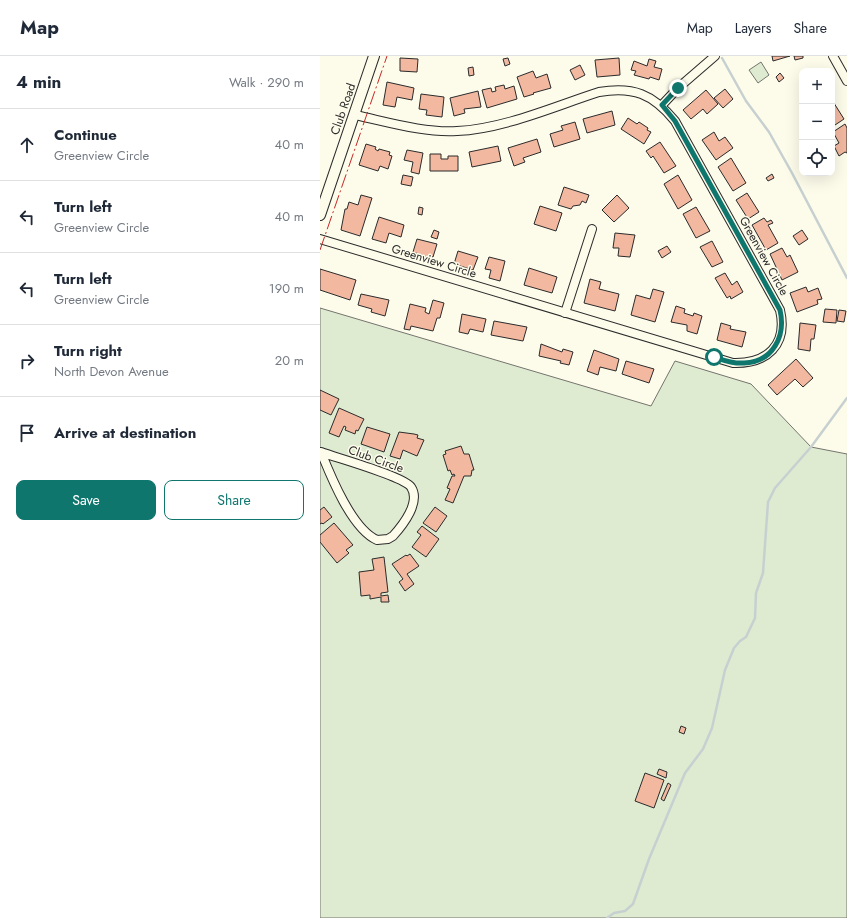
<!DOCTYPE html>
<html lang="en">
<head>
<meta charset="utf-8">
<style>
	:root { --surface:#fff; --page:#f2f2f3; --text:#1f2937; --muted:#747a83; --line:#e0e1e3; --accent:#0f766e }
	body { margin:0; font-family:Jost,sans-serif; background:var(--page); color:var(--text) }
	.controls { position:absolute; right:12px; top:12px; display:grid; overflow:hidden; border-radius:8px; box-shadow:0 4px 16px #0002 }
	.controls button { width:36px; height:36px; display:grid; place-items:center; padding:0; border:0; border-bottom:1px solid var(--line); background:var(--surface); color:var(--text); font:20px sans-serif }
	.stop { position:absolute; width:12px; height:12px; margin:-9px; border:3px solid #0f766e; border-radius:50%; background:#fff }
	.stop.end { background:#0f766e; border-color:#fff; box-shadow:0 1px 4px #0008 }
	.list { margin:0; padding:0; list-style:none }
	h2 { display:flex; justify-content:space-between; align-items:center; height:52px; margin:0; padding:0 16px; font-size:17px }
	h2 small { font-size:13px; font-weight:400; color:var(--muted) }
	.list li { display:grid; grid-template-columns:26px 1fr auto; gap:12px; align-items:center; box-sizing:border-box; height:72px; padding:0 16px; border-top:1px solid var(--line) }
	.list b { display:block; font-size:15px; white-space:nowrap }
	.list p { margin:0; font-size:13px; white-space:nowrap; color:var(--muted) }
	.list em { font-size:13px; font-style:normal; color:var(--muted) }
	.actions { display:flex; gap:8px; padding:12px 16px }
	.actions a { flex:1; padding:9px 0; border:1px solid var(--accent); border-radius:8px; text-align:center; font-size:14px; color:var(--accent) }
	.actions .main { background:var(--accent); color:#fff }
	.icon { flex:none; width:22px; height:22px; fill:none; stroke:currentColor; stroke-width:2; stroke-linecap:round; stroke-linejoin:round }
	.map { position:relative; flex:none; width:527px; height:862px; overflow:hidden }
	header { display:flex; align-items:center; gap:24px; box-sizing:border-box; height:56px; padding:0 20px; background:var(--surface); border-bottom:1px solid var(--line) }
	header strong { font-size:19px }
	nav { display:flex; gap:22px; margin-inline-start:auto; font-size:14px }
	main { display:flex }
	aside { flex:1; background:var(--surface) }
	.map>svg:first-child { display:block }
	.green { fill:#deebd1; stroke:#74746e }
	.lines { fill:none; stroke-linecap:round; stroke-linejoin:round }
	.stream { stroke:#c7d0d0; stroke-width:2.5 }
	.building { fill:#f2b8a0; stroke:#2b2b2b }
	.minor-casing { stroke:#2b2b2b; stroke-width:10 }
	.tertiary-casing { stroke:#2b2b2b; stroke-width:12 }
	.minor { stroke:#fdfbea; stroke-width:8 }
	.tertiary { stroke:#fdfbea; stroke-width:10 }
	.power { stroke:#c62828; stroke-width:1; stroke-dasharray:14 3 2 3; stroke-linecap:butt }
	.route { stroke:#0f766e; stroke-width:5 }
	.labels { text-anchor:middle; stroke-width:3; stroke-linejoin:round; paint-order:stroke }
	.street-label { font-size:12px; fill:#2b2b2b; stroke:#fdfbea }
</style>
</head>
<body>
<header>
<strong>Map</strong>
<nav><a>Map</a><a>Layers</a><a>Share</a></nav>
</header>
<main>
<aside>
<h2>4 min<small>Walk · 290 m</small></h2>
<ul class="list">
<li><svg class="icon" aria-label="ahead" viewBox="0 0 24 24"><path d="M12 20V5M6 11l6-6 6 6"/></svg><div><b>Continue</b><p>Greenview Circle</p></div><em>40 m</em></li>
<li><svg class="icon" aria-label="left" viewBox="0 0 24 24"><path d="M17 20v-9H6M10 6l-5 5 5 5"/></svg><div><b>Turn left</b><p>Greenview Circle</p></div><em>40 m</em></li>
<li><svg class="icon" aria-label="left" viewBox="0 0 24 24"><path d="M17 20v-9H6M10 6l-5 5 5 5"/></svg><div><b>Turn left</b><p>Greenview Circle</p></div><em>190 m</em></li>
<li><svg class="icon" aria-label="right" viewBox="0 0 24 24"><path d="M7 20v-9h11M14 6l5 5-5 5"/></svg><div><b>Turn right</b><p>North Devon Avenue</p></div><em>20 m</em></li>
<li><svg class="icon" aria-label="arrive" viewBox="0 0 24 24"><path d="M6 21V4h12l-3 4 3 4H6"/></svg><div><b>Arrive at destination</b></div></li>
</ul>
<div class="actions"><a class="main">Save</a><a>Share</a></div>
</aside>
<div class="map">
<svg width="527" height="862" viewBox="0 0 527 862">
	<rect width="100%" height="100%" fill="#fdfbea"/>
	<g class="green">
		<path d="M 441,6 L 449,19 L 438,27 L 429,14 Z"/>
		<path d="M 0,252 L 331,350 L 355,305 L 431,328 L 491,391 L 527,398 L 527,862 L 0,862 Z"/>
	</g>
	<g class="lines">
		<g class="stream">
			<path d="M 402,2 L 426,45 L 449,76 L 472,117 L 527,222"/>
			<path d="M 287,862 L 294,857 L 305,855 L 313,848 L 329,803 L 365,717 L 383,693 L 392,672 L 405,614 L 414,592 L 420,585 L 426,581 L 435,562 L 436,537 L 443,517 L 448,446 L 455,432 L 491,391 L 527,342"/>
		</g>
	</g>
	<g class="building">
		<path d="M 452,0 L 470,0 L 453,5 Z"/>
		<path d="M 474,0 L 483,0 L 483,2 L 475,4 Z"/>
		<path d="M 80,2 L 98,3 L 97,16 L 80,15 Z"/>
		<path d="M 188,2 L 190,8 L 185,10 L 183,3 Z"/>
		<path d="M 299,2 L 300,19 L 277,21 L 275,4 Z"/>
		<path d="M 329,3 L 336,5 L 334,11 L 342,13 L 339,24 L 330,21 L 329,23 L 314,19 L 316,15 L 311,14 L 314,5 L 327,10 Z"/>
		<path d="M 260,9 L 265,19 L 255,24 L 250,14 Z"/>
		<path d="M 153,11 L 154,19 L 149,20 L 148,12 Z"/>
		<path d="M 213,15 L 216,22 L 227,18 L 231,32 L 213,37 L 214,38 L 204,41 L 197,21 Z"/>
		<path d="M 460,17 L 464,22 L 459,26 L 456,21 Z"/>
		<path d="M 67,26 L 94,32 L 92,44 L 77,41 L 75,51 L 63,49 Z"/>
		<path d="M 184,29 L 185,33 L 194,30 L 197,43 L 167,52 L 162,34 L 171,32 L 172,36 L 176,35 L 175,31 Z"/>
		<path d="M 405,33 L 413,43 L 403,52 L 394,42 Z"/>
		<path d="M 386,34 L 398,48 L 387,58 L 383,53 L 371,63 L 363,54 Z"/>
		<path d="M 158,35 L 161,51 L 144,53 L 145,57 L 134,60 L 130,42 Z"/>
		<path d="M 101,38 L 124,41 L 122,61 L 106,59 L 107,54 L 99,53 Z"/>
		<path d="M 512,44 L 524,63 L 512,71 Z"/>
		<path d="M 292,55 L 295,69 L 267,77 L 263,63 Z"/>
		<path d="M 308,62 L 317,68 L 319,66 L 328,72 L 327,74 L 331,76 L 324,88 L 301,73 Z"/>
		<path d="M 255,66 L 260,83 L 234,91 L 230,78 L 243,74 L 241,70 Z"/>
		<path d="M 525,68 L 527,72 L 527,97 L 525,96 L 519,100 L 514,90 L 519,87 L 513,76 Z"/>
		<path d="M 394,76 L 399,85 L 405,81 L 413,92 L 396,104 L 382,84 Z"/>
		<path d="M 217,83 L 221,96 L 203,102 L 205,106 L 194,110 L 188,92 Z"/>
		<path d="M 340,86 L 356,110 L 344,117 L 333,100 L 331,102 L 326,95 Z"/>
		<path d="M 46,88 L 56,91 L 55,93 L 58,95 L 59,93 L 70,96 L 69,99 L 72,100 L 68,113 L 60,110 L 58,115 L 39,109 Z"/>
		<path d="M 178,90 L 181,105 L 152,111 L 149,96 Z"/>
		<path d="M 87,94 L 103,97 L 99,118 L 91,116 L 93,106 L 84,104 Z"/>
		<path d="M 110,98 L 121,98 L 121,103 L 128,103 L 128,100 L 138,100 L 138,115 L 110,115 Z"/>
		<path d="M 411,102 L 426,127 L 413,135 L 398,111 Z"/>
		<path d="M 452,118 L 454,122 L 448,125 L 446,122 Z"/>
		<path d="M 83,119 L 93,121 L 91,130 L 81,128 Z"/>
		<path d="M 358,119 L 372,144 L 358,153 L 344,128 Z"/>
		<path d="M 244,131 L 269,139 L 266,147 L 262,145 L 260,149 L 253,150 L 251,153 L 238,149 Z"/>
		<path d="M 427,137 L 439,156 L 428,163 L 416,144 Z"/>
		<path d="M 41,139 L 52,142 L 40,180 L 21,174 L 25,153 L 27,153 L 29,146 L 38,149 Z"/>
		<path d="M 297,139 L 309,152 L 294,166 L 282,154 Z"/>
		<path d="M 220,150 L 242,157 L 236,175 L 214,168 Z"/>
		<path d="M 99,151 L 103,152 L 102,159 L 98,158 Z"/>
		<path d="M 376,151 L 390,175 L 376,182 L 363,158 Z"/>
		<path d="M 59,161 L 84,169 L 81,181 L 69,177 L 66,187 L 52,183 Z"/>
		<path d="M 444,162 L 447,166 L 451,164 L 453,167 L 448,169 L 458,187 L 446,194 L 432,169 Z"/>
		<path d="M 114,174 L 119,176 L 117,183 L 111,181 Z"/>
		<path d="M 482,174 L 488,183 L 479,189 L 473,180 Z"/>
		<path d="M 295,177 L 315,179 L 310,201 L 298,200 L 299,192 L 293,192 Z"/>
		<path d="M 97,183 L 117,188 L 113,201 L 110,200 L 110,202 L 93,196 Z"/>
		<path d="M 392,185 L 403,206 L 392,211 L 380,191 Z"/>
		<path d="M 347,190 L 351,196 L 342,202 L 338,195 Z"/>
		<path d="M 462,192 L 467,201 L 470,199 L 478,216 L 462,224 L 450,198 Z"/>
		<path d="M 138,195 L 158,201 L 153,214 L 134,208 Z"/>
		<path d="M 169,201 L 185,205 L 180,225 L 169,222 L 171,214 L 165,213 Z"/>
		<path d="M 209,212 L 237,221 L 232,237 L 204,229 Z"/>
		<path d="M 0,213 L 36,224 L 30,244 L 0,234 Z"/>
		<path d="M 405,217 L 412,229 L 417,225 L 423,236 L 411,243 L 410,240 L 407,242 L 395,222 Z"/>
		<path d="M 270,223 L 281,226 L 279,233 L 299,238 L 295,255 L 264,247 Z"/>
		<path d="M 486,231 L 488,236 L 498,232 L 502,243 L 497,244 L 498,248 L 477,256 L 470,237 Z"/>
		<path d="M 333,233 L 344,236 L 335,266 L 311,259 L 316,239 L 330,243 Z"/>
		<path d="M 41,238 L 69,244 L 65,260 L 51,256 L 52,253 L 38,249 Z"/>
		<path d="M 113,244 L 124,247 L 120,262 L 117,262 L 113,275 L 91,270 L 90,274 L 84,273 L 90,248 L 106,252 L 105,256 L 109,258 Z"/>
		<path d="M 356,250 L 365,253 L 364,257 L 373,260 L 374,257 L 382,260 L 377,278 L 367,275 L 367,269 L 351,266 Z"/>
		<path d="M 505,253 L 517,254 L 516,267 L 503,266 Z"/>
		<path d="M 519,254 L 526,255 L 524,266 L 517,265 Z"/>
		<path d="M 142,258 L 166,263 L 163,276 L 150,273 L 148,278 L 139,276 Z"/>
		<path d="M 174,265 L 207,271 L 203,285 L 171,279 Z"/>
		<path d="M 401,267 L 411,270 L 410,273 L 426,276 L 422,291 L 397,284 Z"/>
		<path d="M 480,267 L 496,269 L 494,283 L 491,283 L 490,295 L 478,293 Z"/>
		<path d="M 221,288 L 242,296 L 243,293 L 253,296 L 249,309 L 240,307 L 241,305 L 219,300 Z"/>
		<path d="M 274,294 L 299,303 L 296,315 L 280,311 L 278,319 L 267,315 Z"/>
		<path d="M 476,303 L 493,322 L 483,331 L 475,323 L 457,339 L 448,329 Z"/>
		<path d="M 306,305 L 334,313 L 329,327 L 302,318 Z"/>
		<path d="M 0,334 L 19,343 L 11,359 L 0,354 Z"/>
		<path d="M 19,352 L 44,363 L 38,375 L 36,374 L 35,378 L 25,374 L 26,371 L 24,370 L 19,381 L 9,377 Z"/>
		<path d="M 47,371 L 70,378 L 64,396 L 41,388 Z"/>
		<path d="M 79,376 L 94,378 L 98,379 L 97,382 L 104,384 L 97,400 L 83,394 L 80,403 L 70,400 Z"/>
		<path d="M 141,390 L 144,398 L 149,398 L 154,414 L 152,414 L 151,420 L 144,420 L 133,447 L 125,444 L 130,433 L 127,432 L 132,420 L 135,420 L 134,418 L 132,419 L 130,414 L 128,415 L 123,399 L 126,398 L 125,395 Z"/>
		<path d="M 4,451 L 12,461 L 3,468 L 2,467 L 0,468 L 0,454 Z"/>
		<path d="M 115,451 L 127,460 L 116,476 L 103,467 Z"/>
		<path d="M 14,467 L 33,489 L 26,494 L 29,497 L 17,507 L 0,486 L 0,479 Z"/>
		<path d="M 102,470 L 119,483 L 106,501 L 92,491 L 101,479 L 97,476 Z"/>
		<path d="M 90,498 L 99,510 L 87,518 L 94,528 L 85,535 L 79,526 L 83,523 L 72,508 L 86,499 L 87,500 Z"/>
		<path d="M 64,501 L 68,536 L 61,537 L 61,540 L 68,539 L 69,546 L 61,546 L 61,541 L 50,543 L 50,539 L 41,540 L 39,516 L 54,514 L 52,503 Z"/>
		<path d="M 361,670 L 366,672 L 364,678 L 359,676 Z"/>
		<path d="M 339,713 L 347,716 L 346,722 L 337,718 Z"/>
		<path d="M 325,717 L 344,724 L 334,752 L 315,745 Z"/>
		<path d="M 348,727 L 351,729 L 344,745 L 341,743 Z"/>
	</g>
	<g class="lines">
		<defs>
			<g id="minor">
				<path d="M 513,0 L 527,25"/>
				<path d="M 342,49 L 358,32 L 395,0"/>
				<path d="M 0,183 L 413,307 C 447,308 468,289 460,254 L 355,65 C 333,38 313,30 279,36 C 235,50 184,73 137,75 C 104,77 68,66 35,59"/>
				<path d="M 245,257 L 272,173"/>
				<path d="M 1,396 C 17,402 83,420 91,431 C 101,446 83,469 73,480 L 68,483 L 57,484 C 32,473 11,421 1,396 Z"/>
			</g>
			<path id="tertiary" d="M 0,159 L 54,0"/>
		</defs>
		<use href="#minor" class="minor-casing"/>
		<use href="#tertiary" class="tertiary-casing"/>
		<use href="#minor" class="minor"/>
		<use href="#tertiary" class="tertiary"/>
		<path class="power" d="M 0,194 L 67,0"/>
	</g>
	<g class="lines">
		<path class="route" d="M 358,32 L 342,49 L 355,65 L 460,254 C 466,280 453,306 424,307 C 413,308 403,304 394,301"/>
	</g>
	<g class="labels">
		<g class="street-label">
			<text transform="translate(23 53) rotate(-71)" y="4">Club Road</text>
			<text transform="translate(444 200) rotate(61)" y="4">Greenview Circle</text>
			<text transform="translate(114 205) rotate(17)" y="4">Greenview Circle</text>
			<text transform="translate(56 403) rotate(20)" y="4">Club Circle</text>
		</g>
	</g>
</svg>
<div class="controls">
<button>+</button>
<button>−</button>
<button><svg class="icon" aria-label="locate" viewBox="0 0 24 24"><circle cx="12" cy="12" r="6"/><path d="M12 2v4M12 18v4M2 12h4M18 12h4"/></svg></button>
</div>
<div class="stop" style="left:394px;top:301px"></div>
<div class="stop end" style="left:358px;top:32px"></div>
</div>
</main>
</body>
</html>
